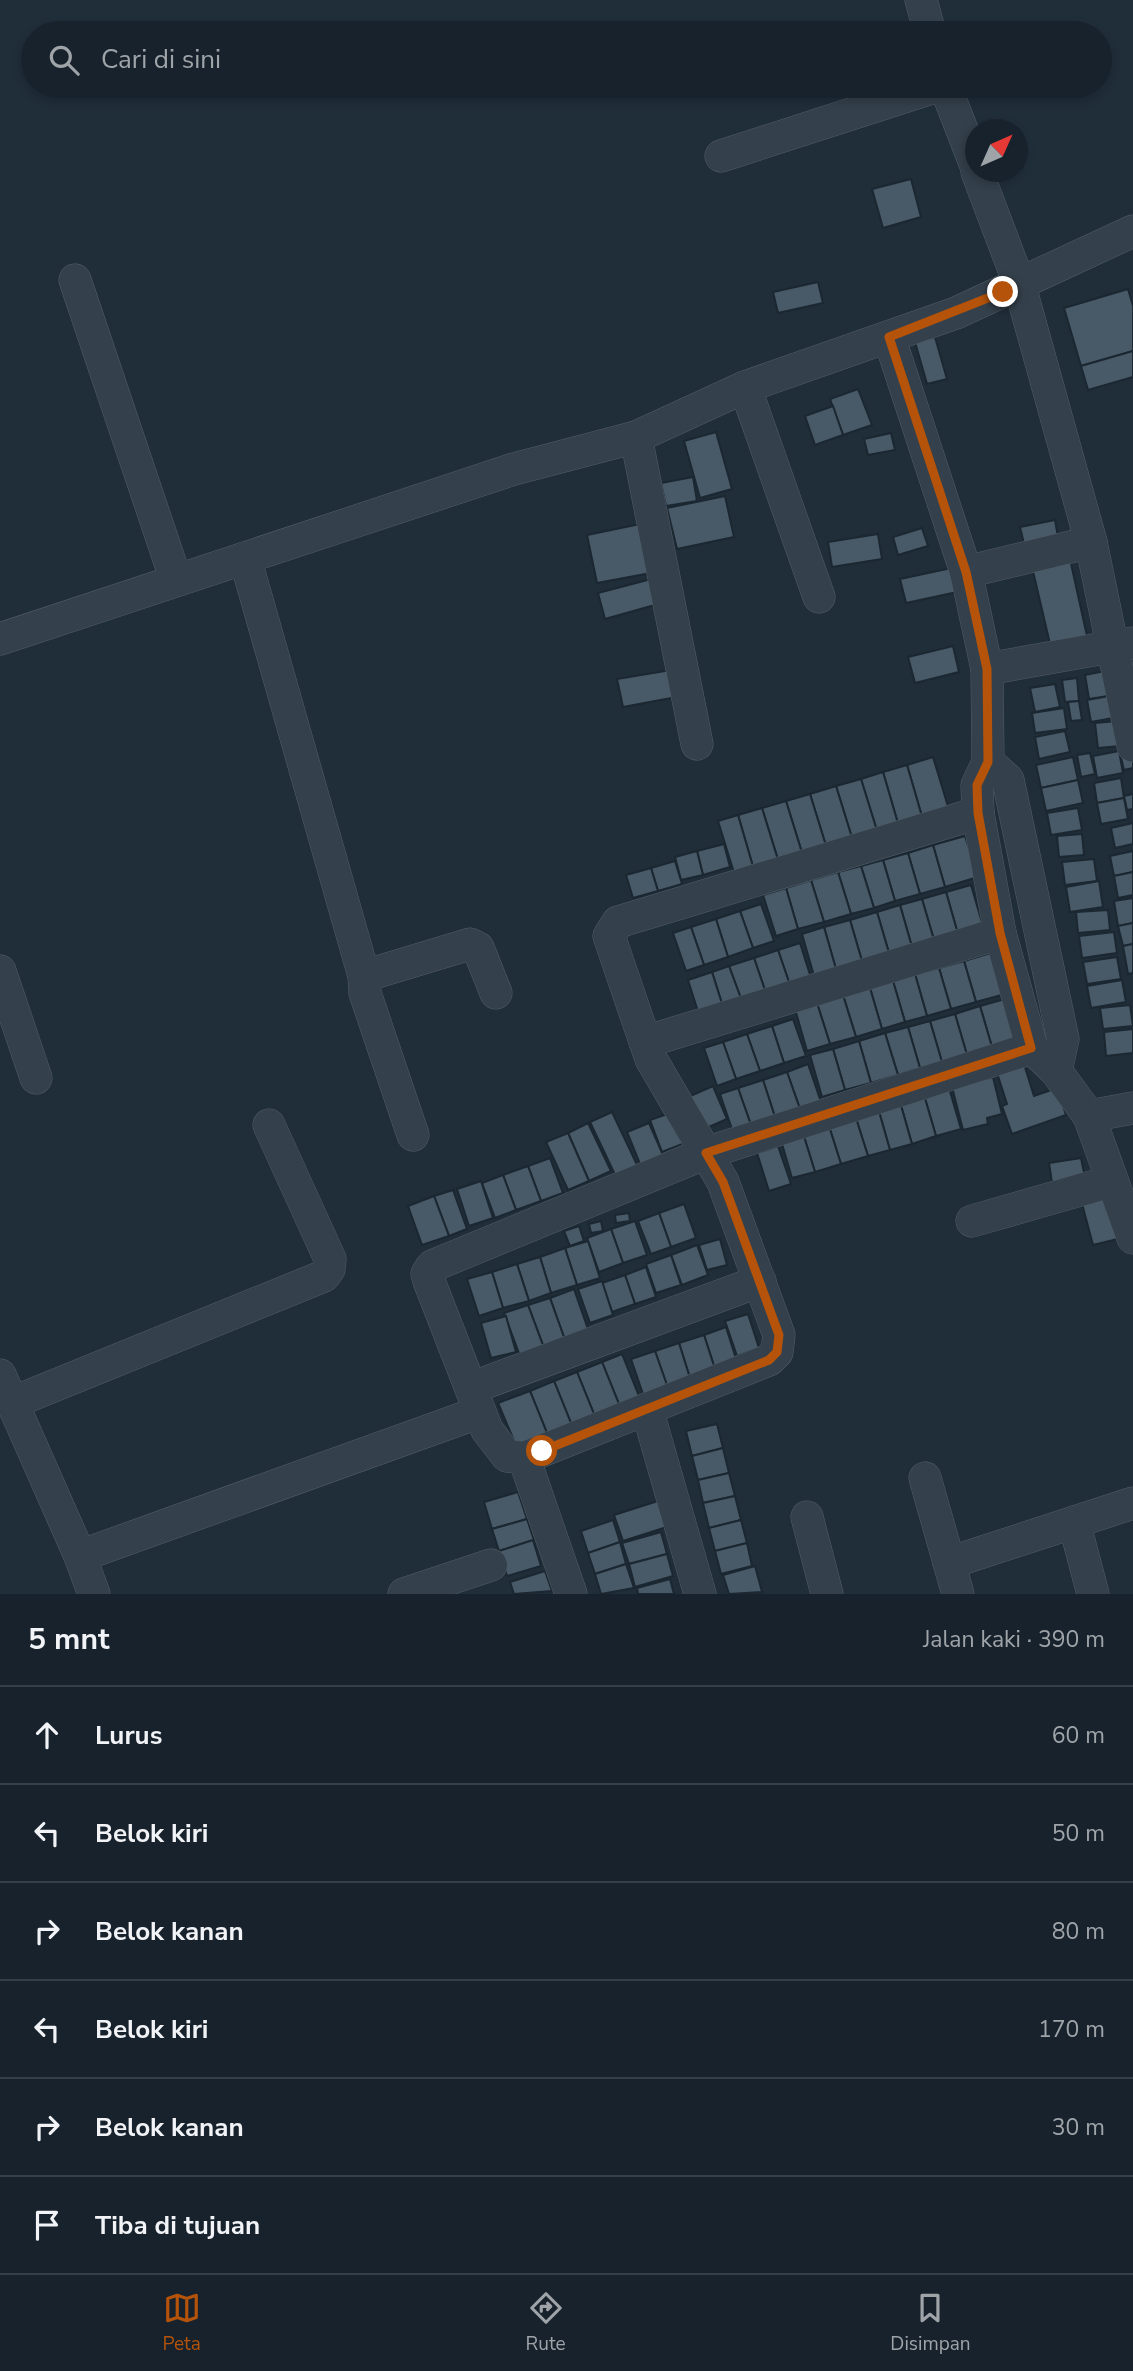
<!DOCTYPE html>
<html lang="id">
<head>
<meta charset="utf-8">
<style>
	:root { --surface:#18222c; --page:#252f38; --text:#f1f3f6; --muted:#9fa4a9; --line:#363f48; --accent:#b45309 }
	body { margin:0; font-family:"Nunito Sans",sans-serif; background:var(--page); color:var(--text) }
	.compass { position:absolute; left:965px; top:119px; width:63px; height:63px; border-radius:50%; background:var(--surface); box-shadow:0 4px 10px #0003; rotate:45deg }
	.stop { position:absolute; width:21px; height:21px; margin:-16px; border:5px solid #b45309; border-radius:50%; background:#fff }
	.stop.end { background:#b45309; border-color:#fff; box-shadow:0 2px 7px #0008 }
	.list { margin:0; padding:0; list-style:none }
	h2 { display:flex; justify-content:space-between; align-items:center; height:91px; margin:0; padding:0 28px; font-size:30px }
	h2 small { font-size:23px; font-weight:400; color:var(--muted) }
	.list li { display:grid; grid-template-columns:46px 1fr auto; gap:21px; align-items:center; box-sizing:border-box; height:98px; padding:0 28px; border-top:2px solid var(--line) }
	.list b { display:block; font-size:26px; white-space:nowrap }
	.list em { font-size:23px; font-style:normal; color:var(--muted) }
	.icon { flex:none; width:38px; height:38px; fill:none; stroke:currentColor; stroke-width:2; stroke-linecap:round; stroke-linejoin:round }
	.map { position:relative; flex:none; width:1133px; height:1594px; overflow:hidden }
	.search { position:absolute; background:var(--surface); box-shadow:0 4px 10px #0003; left:21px; right:21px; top:21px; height:77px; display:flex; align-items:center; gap:18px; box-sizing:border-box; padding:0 24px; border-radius:38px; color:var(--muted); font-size:26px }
	.sheet { height:679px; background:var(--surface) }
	nav { display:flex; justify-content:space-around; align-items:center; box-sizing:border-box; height:98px; border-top:2px solid var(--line); background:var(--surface); font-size:19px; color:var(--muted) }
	nav a { display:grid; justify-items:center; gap:4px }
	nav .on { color:var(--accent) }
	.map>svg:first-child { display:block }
	.building { fill:#485967; stroke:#1b2731; stroke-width:2 }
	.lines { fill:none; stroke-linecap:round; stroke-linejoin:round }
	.minor-casing { stroke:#515e68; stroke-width:33 }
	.minor { stroke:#34404b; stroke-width:32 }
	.route { stroke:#b45309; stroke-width:9 }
</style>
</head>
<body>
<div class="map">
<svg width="1133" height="1594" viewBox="0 0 1133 1594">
	<rect width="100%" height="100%" fill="#202e3a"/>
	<g class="building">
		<path d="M 911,179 L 921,217 L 883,228 L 872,189 Z"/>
		<path d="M 818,282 L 823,303 L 778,313 L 773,292 Z"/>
		<path d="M 1128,289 L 1133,306 L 1133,351 L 1081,366 L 1064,308 Z"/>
		<path d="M 935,337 L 947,379 L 927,384 L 915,342 Z"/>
		<path d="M 1133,351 L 1133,377 L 1088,390 L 1081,366 Z"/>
		<path d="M 858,389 L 872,425 L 843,435 L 830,399 Z"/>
		<path d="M 833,406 L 843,435 L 815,445 L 805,416 Z"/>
		<path d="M 716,432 L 732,489 L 700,498 L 684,441 Z"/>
		<path d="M 891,433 L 895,450 L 868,455 L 864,439 Z"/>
		<path d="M 693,477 L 697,501 L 666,506 L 661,483 Z"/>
		<path d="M 725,496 L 734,537 L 677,549 L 667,508 Z"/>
		<path d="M 1055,520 L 1058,537 L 1024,544 L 1020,527 Z"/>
		<path d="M 640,524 L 651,573 L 597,583 L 587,535 Z"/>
		<path d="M 922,528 L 928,546 L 898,555 L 893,537 Z"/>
		<path d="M 878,534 L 882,559 L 832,567 L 828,542 Z"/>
		<path d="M 1070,559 L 1087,636 L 1050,644 L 1032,567 Z"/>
		<path d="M 956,567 L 962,591 L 906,603 L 900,579 Z"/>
		<path d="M 655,578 L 662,603 L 605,619 L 598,593 Z"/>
		<path d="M 953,646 L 959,672 L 915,683 L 908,657 Z"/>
		<path d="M 677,669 L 682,696 L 623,707 L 617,679 Z"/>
		<path d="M 1105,671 L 1109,696 L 1089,699 L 1085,675 Z"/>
		<path d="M 1077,678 L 1079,701 L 1065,702 L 1062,680 Z"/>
		<path d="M 1055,684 L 1060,707 L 1035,712 L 1030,688 Z"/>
		<path d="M 1109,696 L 1113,718 L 1091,722 L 1087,700 Z"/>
		<path d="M 1079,701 L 1082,720 L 1071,721 L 1068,702 Z"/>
		<path d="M 1064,708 L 1067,729 L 1035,733 L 1032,713 Z"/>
		<path d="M 1117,721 L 1121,746 L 1098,748 L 1095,723 Z"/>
		<path d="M 1065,731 L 1070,752 L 1039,759 L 1035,737 Z"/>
		<path d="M 1119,749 L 1133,749 L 1133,768 L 1124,770 Z"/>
		<path d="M 1119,751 L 1123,773 L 1097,778 L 1093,756 Z"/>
		<path d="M 1090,753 L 1095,774 L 1081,777 L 1077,755 Z"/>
		<path d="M 933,757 L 950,813 L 923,820 L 907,765 Z"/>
		<path d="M 1073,757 L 1078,780 L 1041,788 L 1036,765 Z"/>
		<path d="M 907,765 L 923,820 L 899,827 L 883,772 Z"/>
		<path d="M 883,772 L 899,827 L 878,834 L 861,779 Z"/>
		<path d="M 1121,778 L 1124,798 L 1097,803 L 1094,783 Z"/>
		<path d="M 861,779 L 878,834 L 853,841 L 836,786 Z"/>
		<path d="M 1078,780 L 1083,803 L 1046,811 L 1041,788 Z"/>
		<path d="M 836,786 L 853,841 L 827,849 L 810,794 Z"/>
		<path d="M 810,794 L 827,849 L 803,856 L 786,801 Z"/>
		<path d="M 1133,794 L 1133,809 L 1127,810 L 1124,796 Z"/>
		<path d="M 1124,798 L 1128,819 L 1101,824 L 1097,803 Z"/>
		<path d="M 786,801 L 803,856 L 779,863 L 762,808 Z"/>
		<path d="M 762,808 L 779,863 L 754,870 L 738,815 Z"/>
		<path d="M 1078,808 L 1082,830 L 1051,835 L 1047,813 Z"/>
		<path d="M 738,815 L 754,870 L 735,876 L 718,821 Z"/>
		<path d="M 1133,823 L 1133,844 L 1115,848 L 1111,828 Z"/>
		<path d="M 1082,834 L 1084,855 L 1059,857 L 1057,836 Z"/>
		<path d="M 965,836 L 978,877 L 945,887 L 933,845 Z"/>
		<path d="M 724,844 L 730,867 L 703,875 L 697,851 Z"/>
		<path d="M 933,845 L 945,887 L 920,894 L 908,853 Z"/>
		<path d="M 697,851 L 703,875 L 681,880 L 675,857 Z"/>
		<path d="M 1133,851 L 1133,872 L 1114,876 L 1110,856 Z"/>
		<path d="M 908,853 L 920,894 L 895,901 L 883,860 Z"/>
		<path d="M 1094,859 L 1097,881 L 1065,885 L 1062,862 Z"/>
		<path d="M 883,860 L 895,901 L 874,908 L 861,866 Z"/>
		<path d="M 675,861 L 682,884 L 658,891 L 651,868 Z"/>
		<path d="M 861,866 L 874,908 L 851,914 L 838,872 Z"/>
		<path d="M 651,868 L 658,891 L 633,898 L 626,875 Z"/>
		<path d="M 838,872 L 851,914 L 824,922 L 811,880 Z"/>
		<path d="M 1133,872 L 1133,895 L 1118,898 L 1114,876 Z"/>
		<path d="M 811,880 L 824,922 L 798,929 L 786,888 Z"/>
		<path d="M 1099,881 L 1103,907 L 1070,912 L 1066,887 Z"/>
		<path d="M 971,885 L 983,926 L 958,934 L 946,892 Z"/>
		<path d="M 786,888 L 798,929 L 776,936 L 763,895 Z"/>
		<path d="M 946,892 L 958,934 L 934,940 L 922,899 Z"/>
		<path d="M 1133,898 L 1133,923 L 1118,926 L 1114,901 Z"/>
		<path d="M 922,899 L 934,940 L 912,947 L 900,905 Z"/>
		<path d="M 761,904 L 774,941 L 753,948 L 740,911 Z"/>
		<path d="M 900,905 L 912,947 L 889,953 L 877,912 Z"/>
		<path d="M 1108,910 L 1110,930 L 1078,933 L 1076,912 Z"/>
		<path d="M 740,911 L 753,948 L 728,957 L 716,919 Z"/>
		<path d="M 877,912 L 889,953 L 862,961 L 850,920 Z"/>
		<path d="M 716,919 L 728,957 L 704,965 L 691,927 Z"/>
		<path d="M 850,920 L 862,961 L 836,969 L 824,927 Z"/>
		<path d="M 1133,923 L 1133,944 L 1123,946 L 1118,926 Z"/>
		<path d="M 691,927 L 704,965 L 686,971 L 673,933 Z"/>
		<path d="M 824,927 L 836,969 L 814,976 L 802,934 Z"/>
		<path d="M 1114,932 L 1117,953 L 1082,958 L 1079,936 Z"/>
		<path d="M 800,943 L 812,981 L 791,988 L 778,950 Z"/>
		<path d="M 1133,944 L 1133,973 L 1128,974 L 1123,946 Z"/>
		<path d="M 778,950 L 791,988 L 767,996 L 754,958 Z"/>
		<path d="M 997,951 L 1009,993 L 976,1002 L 964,961 Z"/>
		<path d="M 1117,957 L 1121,979 L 1087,984 L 1083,962 Z"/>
		<path d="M 754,958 L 767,996 L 743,1004 L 729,966 Z"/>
		<path d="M 964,961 L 976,1002 L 951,1009 L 939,968 Z"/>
		<path d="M 729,966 L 743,1004 L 724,1010 L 712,972 Z"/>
		<path d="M 939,968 L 951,1009 L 927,1016 L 915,974 Z"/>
		<path d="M 712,972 L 724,1010 L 700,1018 L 688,980 Z"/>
		<path d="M 915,974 L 927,1016 L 905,1022 L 893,981 Z"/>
		<path d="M 1122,980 L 1126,1002 L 1091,1008 L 1087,986 Z"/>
		<path d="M 893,981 L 905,1022 L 882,1029 L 870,988 Z"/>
		<path d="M 870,988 L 882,1029 L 856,1037 L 843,995 Z"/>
		<path d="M 843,995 L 856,1037 L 830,1044 L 817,1003 Z"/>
		<path d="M 1012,997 L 1025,1038 L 992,1047 L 980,1006 Z"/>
		<path d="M 817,1003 L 830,1044 L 807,1051 L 795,1009 Z"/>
		<path d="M 1130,1005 L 1133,1026 L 1103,1029 L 1100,1008 Z"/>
		<path d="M 980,1006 L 992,1047 L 967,1055 L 955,1014 Z"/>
		<path d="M 955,1014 L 967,1055 L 942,1062 L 930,1021 Z"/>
		<path d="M 793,1019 L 806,1056 L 784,1063 L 772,1026 Z"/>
		<path d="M 930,1021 L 942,1062 L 920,1068 L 908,1027 Z"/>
		<path d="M 772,1026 L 784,1063 L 760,1071 L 747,1034 Z"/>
		<path d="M 908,1027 L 920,1068 L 898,1075 L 885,1033 Z"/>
		<path d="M 1133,1029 L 1133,1053 L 1106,1056 L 1104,1032 Z"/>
		<path d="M 885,1033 L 898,1075 L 871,1083 L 859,1041 Z"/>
		<path d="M 747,1034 L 760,1071 L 736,1079 L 723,1042 Z"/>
		<path d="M 859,1041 L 871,1083 L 845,1090 L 833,1049 Z"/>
		<path d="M 723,1042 L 736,1079 L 717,1086 L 704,1048 Z"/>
		<path d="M 833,1049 L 845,1090 L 822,1097 L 810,1055 Z"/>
		<path d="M 808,1064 L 821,1102 L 800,1109 L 787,1072 Z"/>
		<path d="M 1024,1064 L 1034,1096 L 1057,1088 L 1066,1115 L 1012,1134 L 1002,1106 L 1007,1104 L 997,1073 Z"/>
		<path d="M 787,1072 L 800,1109 L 775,1117 L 763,1080 Z"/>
		<path d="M 993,1077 L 1002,1114 L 987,1118 L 988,1124 L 963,1130 L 952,1087 Z"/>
		<path d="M 763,1080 L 775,1117 L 751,1125 L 738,1088 Z"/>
		<path d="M 713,1086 L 727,1119 L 702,1130 L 688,1097 Z"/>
		<path d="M 738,1088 L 751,1125 L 733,1132 L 720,1094 Z"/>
		<path d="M 949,1088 L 961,1129 L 936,1136 L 924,1095 Z"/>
		<path d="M 924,1095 L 936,1136 L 912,1144 L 900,1102 Z"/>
		<path d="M 900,1102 L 912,1144 L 890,1150 L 878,1108 Z"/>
		<path d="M 878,1108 L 890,1150 L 868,1156 L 855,1115 Z"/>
		<path d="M 612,1112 L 640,1171 L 618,1181 L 590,1122 Z"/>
		<path d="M 673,1112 L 685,1143 L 662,1152 L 650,1120 Z"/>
		<path d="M 855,1115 L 868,1156 L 841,1164 L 828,1123 Z"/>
		<path d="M 588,1123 L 611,1171 L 589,1181 L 568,1133 Z"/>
		<path d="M 649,1123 L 663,1155 L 640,1164 L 627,1132 Z"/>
		<path d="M 828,1123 L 841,1164 L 815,1172 L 802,1130 Z"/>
		<path d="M 802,1130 L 815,1172 L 792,1178 L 780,1137 Z"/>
		<path d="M 568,1133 L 589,1181 L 568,1190 L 546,1142 Z"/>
		<path d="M 778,1146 L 791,1184 L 769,1191 L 757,1153 Z"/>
		<path d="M 550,1158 L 563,1193 L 541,1201 L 528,1166 Z"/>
		<path d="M 1081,1158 L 1085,1177 L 1052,1183 L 1049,1163 Z"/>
		<path d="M 528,1166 L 541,1201 L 516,1210 L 503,1175 Z"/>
		<path d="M 503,1175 L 516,1210 L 495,1218 L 482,1183 Z"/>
		<path d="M 481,1181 L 493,1218 L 469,1226 L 457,1189 Z"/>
		<path d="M 453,1190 L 467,1229 L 449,1236 L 434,1196 Z"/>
		<path d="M 1114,1192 L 1126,1237 L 1093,1245 L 1081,1200 Z"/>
		<path d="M 434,1196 L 449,1236 L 422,1245 L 408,1206 Z"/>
		<path d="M 684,1204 L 696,1238 L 671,1247 L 659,1213 Z"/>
		<path d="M 629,1213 L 630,1221 L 616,1223 L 615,1215 Z"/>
		<path d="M 659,1213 L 671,1247 L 651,1254 L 638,1221 Z"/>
		<path d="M 601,1221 L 603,1231 L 591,1233 L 589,1224 Z"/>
		<path d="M 635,1221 L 647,1255 L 623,1263 L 611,1229 Z"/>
		<path d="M 579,1226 L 584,1241 L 570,1246 L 564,1231 Z"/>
		<path d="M 611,1229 L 623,1263 L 599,1272 L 587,1238 Z"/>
		<path d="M 720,1239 L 727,1265 L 707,1270 L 699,1245 Z"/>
		<path d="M 588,1241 L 600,1278 L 577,1285 L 565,1248 Z"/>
		<path d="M 697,1245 L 708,1275 L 682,1285 L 671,1255 Z"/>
		<path d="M 565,1248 L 577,1285 L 551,1293 L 540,1257 Z"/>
		<path d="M 671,1255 L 681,1285 L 656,1293 L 646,1264 Z"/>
		<path d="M 540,1257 L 551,1293 L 529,1301 L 517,1264 Z"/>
		<path d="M 517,1264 L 529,1301 L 503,1308 L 492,1272 Z"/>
		<path d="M 646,1267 L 656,1297 L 635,1304 L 625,1275 Z"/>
		<path d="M 492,1272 L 503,1308 L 479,1316 L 467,1279 Z"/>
		<path d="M 625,1275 L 635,1304 L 612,1312 L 602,1283 Z"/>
		<path d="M 602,1281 L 613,1315 L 590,1323 L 578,1289 Z"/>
		<path d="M 574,1289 L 589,1332 L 565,1340 L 550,1298 Z"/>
		<path d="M 550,1298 L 565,1340 L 544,1348 L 528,1305 Z"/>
		<path d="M 528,1305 L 544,1348 L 520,1356 L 504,1313 Z"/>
		<path d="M 748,1314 L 759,1348 L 737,1356 L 725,1321 Z"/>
		<path d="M 506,1316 L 516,1352 L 491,1358 L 481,1323 Z"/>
		<path d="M 726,1327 L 737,1362 L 715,1369 L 704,1335 Z"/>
		<path d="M 704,1335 L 715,1369 L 690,1378 L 679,1343 Z"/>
		<path d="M 679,1343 L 690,1378 L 667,1386 L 655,1351 Z"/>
		<path d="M 655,1351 L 668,1388 L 644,1397 L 631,1359 Z"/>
		<path d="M 622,1354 L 641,1401 L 621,1409 L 602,1362 Z"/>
		<path d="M 602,1362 L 621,1409 L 596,1419 L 577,1372 Z"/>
		<path d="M 577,1372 L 596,1419 L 573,1428 L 554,1381 Z"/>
		<path d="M 554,1381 L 573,1428 L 549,1438 L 530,1391 Z"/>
		<path d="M 530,1391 L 549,1438 L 518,1450 L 498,1403 Z"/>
		<path d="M 717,1424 L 723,1448 L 692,1456 L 686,1431 Z"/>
		<path d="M 723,1448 L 729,1473 L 698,1480 L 692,1456 Z"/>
		<path d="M 729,1473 L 735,1496 L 703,1503 L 698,1480 Z"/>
		<path d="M 518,1492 L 527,1519 L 492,1529 L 484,1502 Z"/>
		<path d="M 735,1496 L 741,1520 L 709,1528 L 703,1503 Z"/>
		<path d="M 661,1500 L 670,1526 L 623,1541 L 614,1515 Z"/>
		<path d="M 527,1519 L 534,1540 L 499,1551 L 492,1529 Z"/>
		<path d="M 613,1520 L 620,1542 L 588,1553 L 581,1531 Z"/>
		<path d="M 741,1520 L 747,1543 L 715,1551 L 709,1528 Z"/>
		<path d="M 661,1532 L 667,1554 L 629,1564 L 622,1543 Z"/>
		<path d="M 533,1540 L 541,1566 L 507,1576 L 499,1551 Z"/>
		<path d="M 620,1542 L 626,1564 L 595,1574 L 588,1553 Z"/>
		<path d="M 747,1543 L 752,1566 L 721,1574 L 715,1551 Z"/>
		<path d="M 667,1554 L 673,1576 L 635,1587 L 629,1564 Z"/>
		<path d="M 626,1564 L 634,1588 L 601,1594 L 595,1574 Z"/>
		<path d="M 755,1566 L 762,1592 L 729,1594 L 723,1575 Z"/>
		<path d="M 545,1571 L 552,1591 L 514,1594 L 510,1582 Z"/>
		<path d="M 670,1579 L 674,1594 L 638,1594 L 637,1588 Z"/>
	</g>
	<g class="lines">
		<defs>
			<g id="minor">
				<path d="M 921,0 L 930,33"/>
				<path d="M 945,86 L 976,166"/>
				<path d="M 721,156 L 938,86"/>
				<path d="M 977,172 L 1019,283 L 1091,542 L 1133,746"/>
				<path d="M 75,280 L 176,580"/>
				<path d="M 889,337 L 966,572 L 987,669 L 1133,643"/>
				<path d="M 745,387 L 819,597"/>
				<path d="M 636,437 L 697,744"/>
				<path d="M 245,558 L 364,976 L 365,993 L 413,1135"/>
				<path d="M 966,572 L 1091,542"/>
				<path d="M 0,639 L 514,469 L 636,437 L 745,387 L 956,313 L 1133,231"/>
				<path d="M 987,669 L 988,762 L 977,785 L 978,813 L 1000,933 L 1032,1048 L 1056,1071 L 1089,1116"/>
				<path d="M 988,762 L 1008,780 L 1063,1039 L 1056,1071"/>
				<path d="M 0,971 L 36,1078"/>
				<path d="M 364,976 L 470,944 L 478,948 L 496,993"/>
				<path d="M 645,1042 L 1000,933"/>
				<path d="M 1133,1108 L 1089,1116 L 1133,1238"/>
				<path d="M 972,1221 L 1112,1181"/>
				<path d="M 0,1375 L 80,1556 L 94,1594"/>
				<path d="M 471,1388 L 760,1281"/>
				<path d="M 14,1402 L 324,1276 L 329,1269 L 330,1259 L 269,1125"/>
				<path d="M 647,1409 L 700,1594"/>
				<path d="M 480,1412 L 429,1281 L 427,1274 L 432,1266 L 706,1153 L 1032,1048"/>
				<path d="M 524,1458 L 571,1594"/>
				<path d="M 925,1478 L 958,1594"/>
				<path d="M 807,1517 L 827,1594"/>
				<path d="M 1074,1522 L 1093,1594"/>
				<path d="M 80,1556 L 480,1412 L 487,1430 L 507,1456 L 524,1458 L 769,1360 L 777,1352 L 779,1335 L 723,1182 L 651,1059 L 609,936 L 618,922 L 978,813"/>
				<path d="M 949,1563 L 1133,1503"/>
				<path d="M 404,1594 L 491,1565"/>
			</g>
		</defs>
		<use href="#minor" class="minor-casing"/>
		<use href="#minor" class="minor"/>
	</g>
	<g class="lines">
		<path class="route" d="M 542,1451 L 769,1360 L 777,1352 L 779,1335 L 723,1182 L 706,1153 L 1031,1048 L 1000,933 L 978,813 L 977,785 L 988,762 L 987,669 L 966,572 L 889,337 L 1003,292"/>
	</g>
</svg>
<svg class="compass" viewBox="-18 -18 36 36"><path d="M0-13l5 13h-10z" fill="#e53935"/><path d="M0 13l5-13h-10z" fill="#9fa4a9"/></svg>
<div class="stop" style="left:542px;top:1451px"></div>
<div class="stop end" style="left:1003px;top:292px"></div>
<div class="search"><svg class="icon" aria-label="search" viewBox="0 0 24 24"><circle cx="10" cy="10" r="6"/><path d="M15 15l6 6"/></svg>Cari di sini</div>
</div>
<section class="sheet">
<h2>5 mnt<small>Jalan kaki · 390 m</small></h2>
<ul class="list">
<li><svg class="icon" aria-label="ahead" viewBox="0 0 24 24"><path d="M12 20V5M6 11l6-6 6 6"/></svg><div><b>Lurus</b></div><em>60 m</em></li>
<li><svg class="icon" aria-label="left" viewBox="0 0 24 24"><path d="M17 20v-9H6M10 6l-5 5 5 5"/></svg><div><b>Belok kiri</b></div><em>50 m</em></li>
<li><svg class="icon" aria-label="right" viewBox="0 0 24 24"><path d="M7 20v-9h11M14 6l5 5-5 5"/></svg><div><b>Belok kanan</b></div><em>80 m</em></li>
<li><svg class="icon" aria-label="left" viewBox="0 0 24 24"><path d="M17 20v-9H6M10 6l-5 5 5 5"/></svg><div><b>Belok kiri</b></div><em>170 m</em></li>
<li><svg class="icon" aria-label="right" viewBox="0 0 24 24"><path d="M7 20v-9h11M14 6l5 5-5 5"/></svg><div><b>Belok kanan</b></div><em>30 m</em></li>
<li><svg class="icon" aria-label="arrive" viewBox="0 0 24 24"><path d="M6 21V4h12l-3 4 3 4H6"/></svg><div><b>Tiba di tujuan</b></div></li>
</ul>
</section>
<nav>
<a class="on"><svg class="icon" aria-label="map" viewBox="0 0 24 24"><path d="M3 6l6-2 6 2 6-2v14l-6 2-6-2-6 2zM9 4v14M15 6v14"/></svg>Peta</a>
<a><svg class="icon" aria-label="directions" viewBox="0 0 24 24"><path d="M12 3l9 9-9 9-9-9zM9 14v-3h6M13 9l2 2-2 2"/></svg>Rute</a>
<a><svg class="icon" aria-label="saved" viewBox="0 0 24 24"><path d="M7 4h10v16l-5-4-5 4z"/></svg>Disimpan</a>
</nav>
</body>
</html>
